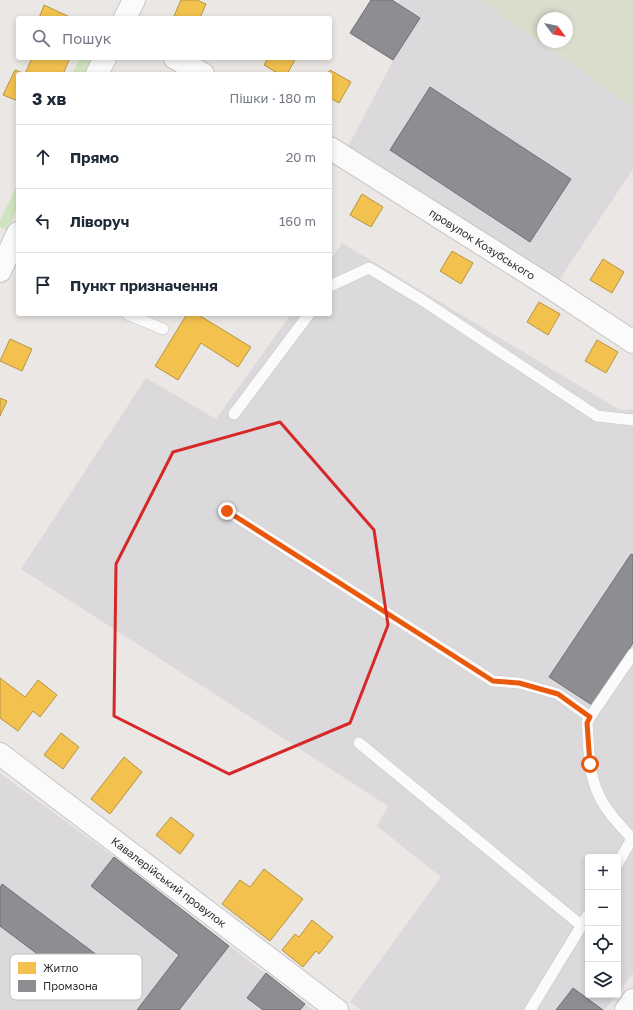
<!DOCTYPE html>
<html lang="uk">
<head>
<meta charset="utf-8">
<style>
	:root { --surface:#fff; --page:#f6f6f7; --text:#1f2937; --muted:#747a83; --line:#e0e1e3 }
	body { margin:0; font-family:"Golos Text",sans-serif; background:var(--page); color:var(--text) }
	.controls { position:absolute; right:12px; bottom:12px; display:grid; overflow:hidden; border-radius:4px; box-shadow:0 2px 6px #0003 }
	.controls button { width:36px; height:36px; display:grid; place-items:center; padding:0; border:0; border-bottom:1px solid var(--line); background:var(--surface); color:var(--text); font:20px sans-serif }
	.compass { position:absolute; left:537px; top:12px; width:36px; height:36px; border-radius:50%; background:var(--surface); box-shadow:0 2px 6px #0003; rotate:122deg }
	.stop { position:absolute; width:12px; height:12px; margin:-9px; border:3px solid #ea580c; border-radius:50%; background:#fff }
	.stop.end { background:#ea580c; border-color:#fff; box-shadow:0 1px 4px #0008 }
	.list { margin:0; padding:0; list-style:none }
	h2 { display:flex; justify-content:space-between; align-items:center; height:52px; margin:0; padding:0 16px; font-size:17px }
	h2 small { font-size:13px; font-weight:400; color:var(--muted) }
	.list li { display:grid; grid-template-columns:26px 1fr auto; gap:12px; align-items:center; box-sizing:border-box; height:64px; padding:0 16px; border-top:1px solid var(--line) }
	.list b { display:block; font-size:15px; white-space:nowrap }
	.list em { font-size:13px; font-style:normal; color:var(--muted) }
	.icon { flex:none; width:22px; height:22px; fill:none; stroke:currentColor; stroke-width:2; stroke-linecap:round; stroke-linejoin:round }
	.map { position:relative; flex:none; width:633px; height:1010px; overflow:hidden }
	.search { position:absolute; background:var(--surface); box-shadow:0 2px 6px #0003; left:16px; top:16px; width:316px; height:44px; display:flex; align-items:center; gap:10px; box-sizing:border-box; padding:0 14px; border-radius:4px; color:var(--muted); font-size:15px }
	.panel { position:absolute; background:var(--surface); box-shadow:0 2px 6px #0003; left:16px; top:72px; width:316px; height:244px; border-radius:4px }
	.map>svg:first-child { display:block }
	.industrial { fill:#dbd9db }
	.green { fill:#d1e4bf }
	.cemetery { fill:#d9decc; fill-rule:evenodd }
	.homes { fill:#f2c14e; stroke:#b79544 }
	.industry { fill:#8d8d92; stroke:#707074 }
	.lines { fill:none; stroke-linecap:round; stroke-linejoin:round }
	.service-casing { stroke:#c7c6c6; stroke-width:12 }
	.minor-casing { stroke:#c7c6c6; stroke-width:24 }
	.service { stroke:#fcfbfb; stroke-width:11 }
	.minor { stroke:#fcfbfb; stroke-width:22 }
	.route { stroke:#ea580c; stroke-width:5 }
	.marked { fill:none; stroke:#d62828; stroke-width:3; stroke-linejoin:round }
	.labels { text-anchor:middle; stroke-width:4; stroke-linejoin:round; paint-order:stroke }
	.street-label { font-size:11px; fill:#2e2e2e; stroke:#fff }
	.key { fill:#fff; stroke:#c0c0c0; stroke-width:1 }
	.key-label { font-size:11px; fill:#2e2e2e }
</style>
</head>
<body>
<div class="map">
<svg width="633" height="1010" viewBox="0 0 633 1010">
	<rect width="100%" height="100%" fill="#ebe7e4"/>
	<g class="industrial">
		<path d="M 371,0 L 392,0 L 398,3 L 400,0 L 479,0 L 633,107 L 633,169 L 553,289 L 343,156 L 393,61 L 350,33 Z"/>
		<path d="M 342,243 L 620,410 L 633,409 L 633,973 L 618,993 L 618,857 L 588,857 L 588,995 L 616,995 L 605,1010 L 361,1010 L 350,1002 L 441,877 L 377,826 L 388,806 L 21,569 L 146,378 L 216,419 L 291,314 L 330,314 L 330,260 Z"/>
		<path d="M 0,773 L 114,857 L 313,1010 L 0,1010 Z"/>
	</g>
	<g class="green">
		<path d="M 80,58 L 92,58 L 84,74 L 72,74 Z"/>
		<path d="M 18,183 L 18,207 L 7,230 L 0,227 L 0,220 Z"/>
	</g>
	<path class="cemetery" d="M 479,0 L 633,0 L 633,107 ZM 543,18 L 567,18 L 567,42 L 543,42 Z"/>
	<g class="homes">
		<path d="M 181,0 L 197,0 L 206,4 L 200,18 L 179,18 L 174,16 Z"/>
		<path d="M 44,5 L 72,18 L 39,18 Z"/>
		<path d="M 32,58 L 70,58 L 63,74 L 25,74 Z"/>
		<path d="M 268,58 L 296,58 L 287,74 L 279,74 L 264,65 Z"/>
		<path d="M 15,70 L 25,74 L 18,74 L 18,101 L 3,95 Z"/>
		<path d="M 330,70 L 351,82 L 339,103 L 330,98 L 330,74 L 327,74 Z"/>
		<path d="M 362,194 L 383,207 L 371,227 L 350,215 Z"/>
		<path d="M 452,251 L 473,263 L 461,284 L 440,271 Z"/>
		<path d="M 603,259 L 624,272 L 612,293 L 590,280 Z"/>
		<path d="M 539,302 L 560,314 L 548,335 L 527,322 Z"/>
		<path d="M 187,314 L 197,314 L 251,347 L 238,367 L 201,343 L 178,380 L 155,366 Z"/>
		<path d="M 10,339 L 32,349 L 22,371 L 0,361 Z"/>
		<path d="M 597,340 L 618,352 L 606,373 L 585,361 Z"/>
		<path d="M 0,398 L 7,401 L 0,416 Z"/>
		<path d="M 0,678 L 25,697 L 38,680 L 57,695 L 40,717 L 33,711 L 18,731 L 0,718 Z"/>
		<path d="M 61,733 L 79,747 L 63,769 L 44,755 Z"/>
		<path d="M 124,757 L 142,772 L 110,814 L 91,799 Z"/>
		<path d="M 171,817 L 194,835 L 180,854 L 156,835 Z"/>
		<path d="M 264,869 L 303,899 L 270,941 L 222,904 L 240,880 L 250,887 Z"/>
		<path d="M 312,920 L 333,937 L 319,954 L 316,951 L 303,967 L 282,950 L 295,934 L 299,937 Z"/>
	</g>
	<g class="industry">
		<path d="M 371,0 L 392,0 L 420,18 L 393,60 L 350,33 Z"/>
		<path d="M 430,87 L 571,179 L 530,242 L 390,150 Z"/>
		<path d="M 631,554 L 633,555 L 633,643 L 592,705 L 549,677 Z"/>
		<path d="M 114,857 L 229,946 L 179,1010 L 137,1010 L 179,955 L 91,886 Z"/>
		<path d="M 2,884 L 117,970 L 96,998 L 0,926 L 0,888 Z"/>
		<path d="M 266,973 L 305,1004 L 300,1010 L 263,1010 L 247,998 Z"/>
		<path d="M 573,988 L 603,1010 L 556,1010 Z"/>
	</g>
	<g class="lines">
		<defs>
			<g id="service">
				<path d="M 330,286 L 369,268 L 422,300 L 597,416 L 633,420"/>
				<path d="M 127,314 L 163,329"/>
				<path d="M 234,414 L 309,314"/>
				<path d="M 227,511 L 493,681 L 519,683 L 558,694 L 590,717 L 587,723 C 589,745 588,770 597,791 C 604,809 619,825 632,838"/>
				<path d="M 590,717 L 633,654"/>
				<path d="M 359,743 L 582,926"/>
				<path d="M 618,863 L 633,837"/>
				<path d="M 530,1010 L 588,915"/>
			</g>
			<g id="minor">
				<path d="M 125,18 L 134,0"/>
				<path d="M 175,58 L 203,74"/>
				<path d="M 97,74 L 105,58"/>
				<path id="s1" d="M 330,148 L 553,289 L 633,342"/>
				<path d="M 0,271 L 18,233"/>
				<path id="s2" d="M 0,754 L 337,1010"/>
				<path d="M 626,1010 L 633,1000"/>
			</g>
		</defs>
		<use href="#service" class="service-casing"/>
		<use href="#minor" class="minor-casing"/>
		<use href="#service" class="service"/>
		<use href="#minor" class="minor"/>
	</g>
	<g class="lines">
		<path class="route" d="M 227,511 L 493,681 L 519,683 L 558,694 L 590,717 L 587,723 L 590,764"/>
	</g>
	<path class="marked" d="M 280,422 L 374,530 L 388,625 L 350,723 L 229,774 L 114,716 L 116,564 L 173,452 Z"/>
	<g class="labels">
		<g class="street-label">
			<text dy="4" stroke="none"><textPath href="#s1" startOffset="180">провулок Козубського</textPath></text>
			<text dy="4" stroke="none"><textPath href="#s2" startOffset="212">Кавалерійський провулок</textPath></text>
		</g>
	</g>
	<rect x="10" y="954" width="132" height="46" rx="6" class="key"/>
	<rect x="18" y="962" width="18" height="12" fill="#f2c14e"/>
	<rect x="18" y="980" width="18" height="12" fill="#8d8d92"/>
	<g class="key-label">
		<text x="43" y="972">Житло</text>
		<text x="43" y="990">Промзона</text>
	</g>
</svg>
<div class="controls">
<button>+</button>
<button>−</button>
<button><svg class="icon" aria-label="locate" viewBox="0 0 24 24"><circle cx="12" cy="12" r="6"/><path d="M12 2v4M12 18v4M2 12h4M18 12h4"/></svg></button>
<button><svg class="icon" aria-label="layers" viewBox="0 0 24 24"><path d="M12 4l9 5-9 5-9-5zM3 14l9 5 9-5"/></svg></button>
</div>
<svg class="compass" viewBox="-18 -18 36 36"><path d="M0-13l5 13h-10z" fill="#e53935"/><path d="M0 13l5-13h-10z" fill="#747a83"/></svg>
<div class="stop" style="left:590px;top:764px"></div>
<div class="stop end" style="left:227px;top:511px"></div>
<div class="search"><svg class="icon" aria-label="search" viewBox="0 0 24 24"><circle cx="10" cy="10" r="6"/><path d="M15 15l6 6"/></svg>Пошук</div>
<section class="panel">
<h2>3 хв<small>Пішки · 180 m</small></h2>
<ul class="list">
<li><svg class="icon" aria-label="ahead" viewBox="0 0 24 24"><path d="M12 20V5M6 11l6-6 6 6"/></svg><div><b>Прямо</b></div><em>20 m</em></li>
<li><svg class="icon" aria-label="left" viewBox="0 0 24 24"><path d="M17 20v-9H6M10 6l-5 5 5 5"/></svg><div><b>Ліворуч</b></div><em>160 m</em></li>
<li><svg class="icon" aria-label="arrive" viewBox="0 0 24 24"><path d="M6 21V4h12l-3 4 3 4H6"/></svg><div><b>Пункт призначення</b></div></li>
</ul>
</section>
</div>
</body>
</html>
